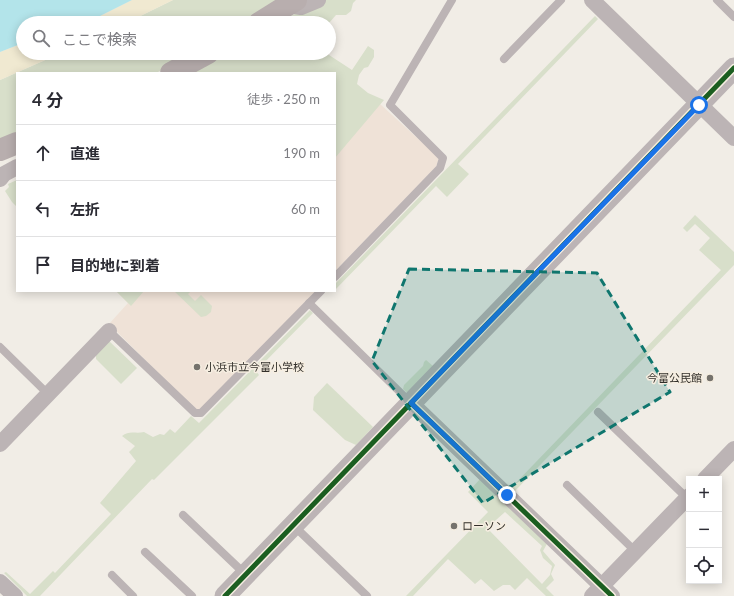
<!DOCTYPE html>
<html lang="ja">
<head>
<meta charset="utf-8">
<style>
	:root { --surface:#fff; --page:#f2f2f3; --text:#2b2b33; --muted:#7c7c81; --line:#e1e1e2 }
	body { margin:0; font-family:Lato,"Noto Sans JP",sans-serif; background:var(--page); color:var(--text) }
	.controls { position:absolute; right:12px; bottom:12px; display:grid; overflow:hidden; border-radius:0px; box-shadow:0 2px 10px #0003 }
	.controls button { width:36px; height:36px; display:grid; place-items:center; padding:0; border:0; border-bottom:1px solid var(--line); background:var(--surface); color:var(--text); font:20px sans-serif }
	.stop { position:absolute; width:12px; height:12px; margin:-9px; border:3px solid #1a73e8; border-radius:50%; background:#fff }
	.stop.end { background:#1a73e8; border-color:#fff; box-shadow:0 1px 4px #0008 }
	.list { margin:0; padding:0; list-style:none }
	h2 { display:flex; justify-content:space-between; align-items:center; height:52px; margin:0; padding:0 16px; font-size:17px }
	h2 small { font-size:13px; font-weight:400; color:var(--muted) }
	.list li { display:grid; grid-template-columns:26px 1fr auto; gap:12px; align-items:center; box-sizing:border-box; height:56px; padding:0 16px; border-top:1px solid var(--line) }
	.list b { display:block; font-size:15px; white-space:nowrap }
	.list em { font-size:13px; font-style:normal; color:var(--muted) }
	.icon { flex:none; width:22px; height:22px; fill:none; stroke:currentColor; stroke-width:2; stroke-linecap:round; stroke-linejoin:round }
	.map { position:relative; flex:none; width:734px; height:596px; overflow:hidden }
	.search { position:absolute; background:var(--surface); box-shadow:0 2px 10px #0003; left:16px; top:16px; width:320px; height:44px; display:flex; align-items:center; gap:10px; box-sizing:border-box; padding:0 14px; border-radius:22px; color:var(--muted); font-size:15px }
	.panel { position:absolute; background:var(--surface); box-shadow:0 2px 10px #0003; left:16px; top:72px; width:320px; height:220px; border-radius:0px }
	.map>svg:first-child { display:block }
	.education { fill:#efe2d7 }
	.green { fill:#d8dfca; fill-rule:evenodd }
	.sand { fill:#f0e9d1 }
	.water { fill:#b3e4ea }
	.lines { fill:none; stroke-linecap:round; stroke-linejoin:round }
	.service { stroke:#bcb4b5; stroke-width:8 }
	.minor { stroke:#bcb4b5; stroke-width:16 }
	.tertiary { stroke:#bcb4b5; stroke-width:21 }
	.trunk { stroke:#b8aeae; stroke-width:22 }
	.cycleway-casing { stroke:#f6eee1; stroke-width:8 }
	.cycleway { stroke:#1b5e20; stroke-width:5 }
	.route { stroke:#1a73e8; stroke-width:5 }
	.marked { fill:#0f766e; fill-opacity:0.2; stroke:#0f766e; stroke-width:3; stroke-dasharray:8 5; stroke-linejoin:round }
	.poi-dot { fill:#75726c; stroke:#f6eee1; stroke-width:1.5 }
	.labels { text-anchor:middle; stroke-width:3; stroke-linejoin:round; paint-order:stroke }
	.poi-label { font-size:11px; fill:#322f2a; stroke:#f6eee1; text-anchor:start }
</style>
</head>
<body>
<div class="map">
<svg width="734" height="596" viewBox="0 0 734 596">
	<rect width="100%" height="100%" fill="#f1ede6"/>
	<g class="education">
		<path d="M 335,82 L 380,104 L 439,158 L 436,167 L 335,271 Z"/>
		<path d="M 116,291 L 316,291 L 200,410 L 196,410 L 109,324 L 128,303 Z"/>
	</g>
	<g class="green">
		<path d="M 173,0 L 282,0 L 245,23 L 126,23 Z"/>
		<path d="M 324,0 L 356,0 L 353,3 L 351,11 L 346,15 L 336,15 L 329,23 L 276,23 Z"/>
		<path d="M 595,16 L 598,19 L 458,164 L 469,174 L 447,197 L 436,186 L 335,290 L 335,284 Z"/>
		<path d="M 368,46 L 374,50 L 374,57 L 368,67 L 364,68 L 359,75 L 357,84 L 368,93 L 384,100 L 335,158 L 335,73 L 186,73 L 223,53 L 326,53 L 352,70 Z"/>
		<path d="M 61,53 L 193,53 L 156,73 L 17,73 L 17,135 L 0,142 L 0,80 Z"/>
		<path d="M 17,180 L 17,207 L 12,202 L 5,191 L 9,187 L 8,184 Z"/>
		<path d="M 695,215 L 734,252 L 734,265 L 512,494 L 508,491 L 721,270 L 699,250 L 710,238 L 695,224 L 687,232 L 683,228 Z"/>
		<path d="M 116,291 L 144,291 L 131,306 Z"/>
		<path d="M 174,291 L 191,291 L 188,294 L 195,301 L 201,295 L 212,306 L 211,312 L 206,316 L 201,317 Z"/>
		<path d="M 310,310 L 313,313 L 256,371 L 259,375 L 154,480 L 152,479 L 40,596 L 27,596 L 4,573 L 6,572 L 30,594 L 53,571 L 55,573 L 111,514 L 100,503 L 136,461 L 129,452 L 135,446 L 122,436 C 129,430 135,434 144,432 L 153,437 L 160,434 L 164,435 L 170,429 L 175,433 L 191,416 L 199,423 Z"/>
		<path d="M 108,340 L 137,368 L 121,384 L 96,359 L 96,352 Z"/>
		<path d="M 426,360 L 433,366 L 407,393 L 403,389 L 404,385 L 423,366 L 424,362 Z"/>
		<path d="M 327,383 L 373,427 L 356,445 L 345,440 L 313,410 L 314,397 Z"/>
		<path d="M 481,478 L 548,542 L 543,551 L 555,565 L 551,574 L 554,580 L 546,588 L 554,596 L 546,596 L 527,578 L 515,590 L 510,585 L 503,585 L 494,591 L 481,579 L 475,584 L 448,559 L 413,596 L 406,596 L 488,512 L 468,492 ZM 505,512 L 542,546 L 540,550 L 543,558 L 552,566 L 550,575 L 542,584 L 487,528 Z"/>
	</g>
	<g class="sand">
		<path d="M 132,0 L 173,0 L 126,23 L 86,23 Z"/>
		<path d="M 23,43 L 23,53 L 61,53 L 0,80 L 0,52 Z"/>
	</g>
	<path class="water" d="M 0,0 L 132,0 L 86,23 L 23,23 L 23,43 L 0,52 Z"/>
	<g class="lines">
		<g class="service">
			<path d="M 717,0 L 734,17"/>
			<path d="M 504,59 L 561,0"/>
			<path d="M 335,277 L 440,168 L 443,158 L 390,105 L 452,0"/>
			<path d="M 309,303 L 410,402"/>
			<path d="M 109,331 L 195,413 L 201,413 L 321,291"/>
			<path d="M 0,347 L 48,394"/>
			<path d="M 598,412 L 687,498"/>
			<path d="M 567,485 L 635,551"/>
			<path d="M 183,515 L 245,574"/>
			<path d="M 294,526 L 367,596"/>
			<path d="M 145,552 L 192,596"/>
			<path d="M 112,575 L 133,596"/>
		</g>
		<g class="minor">
			<path d="M 592,0 L 734,138"/>
			<path d="M 289,5 L 301,7 L 318,0"/>
			<path d="M 0,179 L 4,174 L 17,167"/>
			<path d="M 411,403 L 612,596"/>
			<path d="M 0,444 L 109,331"/>
			<path d="M 705,479 L 734,449"/>
			<path d="M 0,582 L 15,596"/>
			<path d="M 592,596 L 689,496"/>
		</g>
		<path class="tertiary" d="M 225,596 L 734,68"/>
		<g class="trunk">
			<path d="M 259,23 L 296,0"/>
			<path d="M 171,73 L 208,53"/>
			<path d="M 0,150 L 17,143"/>
		</g>
		<defs>
			<g id="cycleway">
				<path d="M 411,403 L 612,596"/>
				<path d="M 225,596 L 734,68"/>
			</g>
		</defs>
		<use href="#cycleway" class="cycleway-casing"/>
		<use href="#cycleway" class="cycleway"/>
	</g>
	<g class="lines">
		<path class="route" d="M 507,495 L 411,403 L 699,105"/>
	</g>
	<path class="marked" d="M 409,269 L 597,273 L 670,392 L 483,503 L 372,361 Z"/>
	<g class="poi-dot">
		<circle cx="197" cy="367" r="4"/>
		<circle cx="710" cy="378" r="4"/>
		<circle cx="454" cy="526" r="4"/>
	</g>
	<g class="labels">
		<g class="poi-label">
			<text x="205" y="371">小浜市立今富小学校</text>
			<text x="702" y="382" text-anchor="end">今富公民館</text>
			<text x="462" y="530">ローソン</text>
		</g>
	</g>
</svg>
<div class="controls">
<button>+</button>
<button>−</button>
<button><svg class="icon" aria-label="locate" viewBox="0 0 24 24"><circle cx="12" cy="12" r="6"/><path d="M12 2v4M12 18v4M2 12h4M18 12h4"/></svg></button>
</div>
<div class="stop" style="left:699px;top:105px"></div>
<div class="stop end" style="left:507px;top:495px"></div>
<div class="search"><svg class="icon" aria-label="search" viewBox="0 0 24 24"><circle cx="10" cy="10" r="6"/><path d="M15 15l6 6"/></svg>ここで検索</div>
<section class="panel">
<h2>4 分<small>徒歩 · 250 m</small></h2>
<ul class="list">
<li><svg class="icon" aria-label="ahead" viewBox="0 0 24 24"><path d="M12 20V5M6 11l6-6 6 6"/></svg><div><b>直進</b></div><em>190 m</em></li>
<li><svg class="icon" aria-label="left" viewBox="0 0 24 24"><path d="M17 20v-9H6M10 6l-5 5 5 5"/></svg><div><b>左折</b></div><em>60 m</em></li>
<li><svg class="icon" aria-label="arrive" viewBox="0 0 24 24"><path d="M6 21V4h12l-3 4 3 4H6"/></svg><div><b>目的地に到着</b></div></li>
</ul>
</section>
</div>
</body>
</html>
